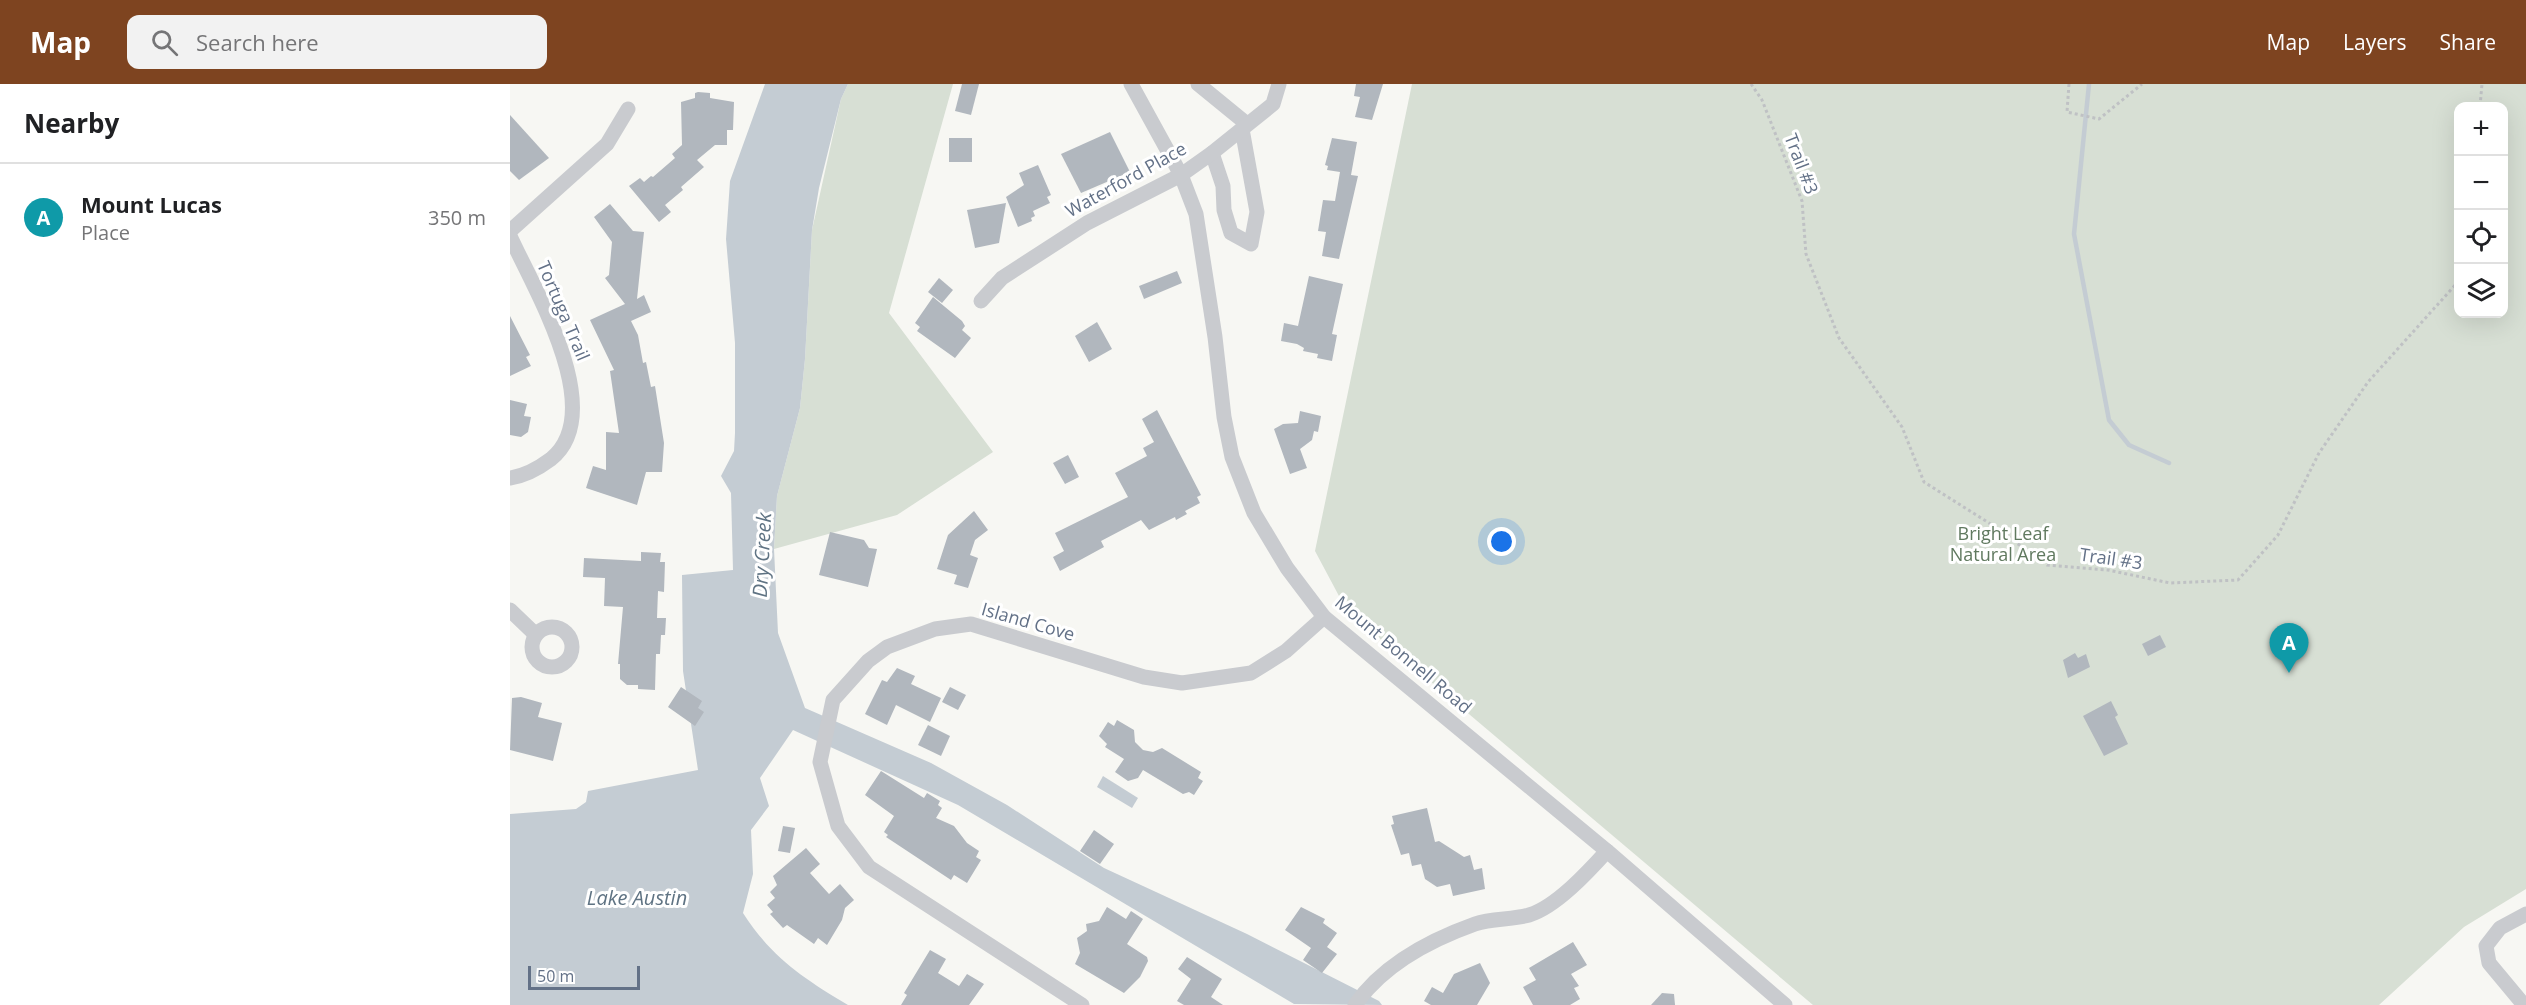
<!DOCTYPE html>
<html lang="en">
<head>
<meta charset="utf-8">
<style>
	:root { --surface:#fff; --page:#f2f2f2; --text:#202124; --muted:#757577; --line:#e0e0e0; --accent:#7e4420 }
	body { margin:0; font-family:"Open Sans",sans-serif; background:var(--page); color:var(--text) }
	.controls { position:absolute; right:18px; top:18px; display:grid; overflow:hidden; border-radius:12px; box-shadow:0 6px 24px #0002 }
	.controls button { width:54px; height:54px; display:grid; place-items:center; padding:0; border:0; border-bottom:2px solid var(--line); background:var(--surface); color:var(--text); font:30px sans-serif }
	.scale { position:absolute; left:18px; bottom:15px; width:112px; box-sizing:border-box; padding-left:6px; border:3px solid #637187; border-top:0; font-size:16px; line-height:21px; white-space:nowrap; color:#637187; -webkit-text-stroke:4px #fff; paint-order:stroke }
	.you { position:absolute; left:992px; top:458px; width:21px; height:21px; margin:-15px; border:4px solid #fff; border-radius:50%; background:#1a73e8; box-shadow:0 0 0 9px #1a73e833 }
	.badge { display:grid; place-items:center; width:39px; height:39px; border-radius:50%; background:var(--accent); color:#fff; font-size:20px; font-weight:700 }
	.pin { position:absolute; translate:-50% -50px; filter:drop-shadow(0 2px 3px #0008) }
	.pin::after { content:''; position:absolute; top:32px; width:21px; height:18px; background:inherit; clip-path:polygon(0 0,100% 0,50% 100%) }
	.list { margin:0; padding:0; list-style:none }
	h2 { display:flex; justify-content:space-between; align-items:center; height:78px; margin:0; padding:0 24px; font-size:26px }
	h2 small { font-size:20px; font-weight:400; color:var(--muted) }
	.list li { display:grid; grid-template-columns:39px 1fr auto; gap:18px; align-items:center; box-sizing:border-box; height:108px; padding:0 24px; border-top:2px solid var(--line) }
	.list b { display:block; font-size:22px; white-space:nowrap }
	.list p { margin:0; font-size:20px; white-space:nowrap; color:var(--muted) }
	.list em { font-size:20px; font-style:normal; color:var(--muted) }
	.icon { flex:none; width:33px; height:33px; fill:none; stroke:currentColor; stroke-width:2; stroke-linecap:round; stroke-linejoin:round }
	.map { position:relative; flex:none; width:2016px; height:921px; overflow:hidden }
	header { display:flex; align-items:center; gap:36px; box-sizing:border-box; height:84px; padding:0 30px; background:var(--accent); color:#fff }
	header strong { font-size:28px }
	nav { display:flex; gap:33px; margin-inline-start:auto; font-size:21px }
	.search { width:420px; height:54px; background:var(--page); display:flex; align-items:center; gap:15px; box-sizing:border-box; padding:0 21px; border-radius:12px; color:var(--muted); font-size:22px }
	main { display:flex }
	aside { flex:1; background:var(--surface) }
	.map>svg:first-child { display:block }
	.green { fill:#d7dfd4; fill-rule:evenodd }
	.water { fill:#c4ccd3 }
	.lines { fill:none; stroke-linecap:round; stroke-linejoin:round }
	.stream { stroke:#c4ccd3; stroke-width:4.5 }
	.building { fill:#b1b7be }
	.path { stroke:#bfc1c4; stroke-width:3; stroke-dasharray:3 3; stroke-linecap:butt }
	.minor { stroke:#c9cbcf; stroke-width:15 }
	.labels { text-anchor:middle; stroke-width:6; stroke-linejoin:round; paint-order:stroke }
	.street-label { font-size:18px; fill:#637187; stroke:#fff }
	.park-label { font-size:18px; fill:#60795f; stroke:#fff }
	.water-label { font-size:20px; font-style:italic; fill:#5f7383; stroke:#fff }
</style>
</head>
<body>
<header>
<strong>Map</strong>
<div class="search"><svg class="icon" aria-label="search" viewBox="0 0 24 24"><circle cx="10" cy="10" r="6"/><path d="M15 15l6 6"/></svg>Search here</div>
<nav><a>Map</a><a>Layers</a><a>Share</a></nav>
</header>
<main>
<aside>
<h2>Nearby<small></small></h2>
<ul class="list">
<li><span class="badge" style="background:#0f9aa8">A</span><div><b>Mount Lucas</b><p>Place</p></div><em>350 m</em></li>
</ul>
</aside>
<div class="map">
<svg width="2016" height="921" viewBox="0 0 2016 921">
	<rect width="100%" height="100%" fill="#f7f7f3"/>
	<g class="green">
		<path d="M 338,0 L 443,0 L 379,229 L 483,368 L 387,431 L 264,465 L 267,412 L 290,324 L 295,275 L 302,146 L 331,15 Z"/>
		<path d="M 902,0 L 2016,0 L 2016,805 L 1954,843 L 1869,921 L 1303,921 L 837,527 L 805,467 ZM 1948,22 L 1994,22 L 1994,230 L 1948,230 Z"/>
	</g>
	<g class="water">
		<path d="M 255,0 L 338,0 L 331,15 L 309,104 L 302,146 L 295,275 L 290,324 L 267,412 L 264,465 L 268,549 L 295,624 L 421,679 L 497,721 L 594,784 L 737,850 L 869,917 L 872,921 L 784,920 L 448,721 L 283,646 L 250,694 L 259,722 L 241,746 L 243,790 L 233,829 C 262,874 293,894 338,921 L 0,921 L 0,730 L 66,725 L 76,718 L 78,707 L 188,686 L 173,587 L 172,491 L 223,486 L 221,409 L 211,392 L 224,367 L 225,349 L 225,259 L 216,155 L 220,97 Z"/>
		<path d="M 593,692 L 628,714 L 622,724 L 587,703 Z"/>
	</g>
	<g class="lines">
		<path class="stream" d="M 1579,0 L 1564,150 L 1599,336 L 1619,361 L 1659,379"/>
	</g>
	<g class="building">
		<path d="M 452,0 L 469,0 L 461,31 L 445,27 Z"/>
		<path d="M 846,0 L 873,0 L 862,36 L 845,33 L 850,13 L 844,12 Z"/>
		<path d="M 188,8 L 200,9 L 200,14 L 224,18 L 223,46 L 217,46 L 217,61 L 205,61 L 187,76 L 194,83 L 171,103 L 173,106 L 155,121 L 161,128 L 149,138 L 119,102 L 130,94 L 134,98 L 141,92 L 143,93 L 165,74 L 162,70 L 172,61 L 171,18 L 185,14 L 185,9 Z"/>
		<path d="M 0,31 L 39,74 L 9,96 L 0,87 Z"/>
		<path d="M 600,48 L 620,88 L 571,109 L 551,70 Z"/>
		<rect x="439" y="54" width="23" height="24"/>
		<path d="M 822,54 L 847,58 L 841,91 L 848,92 L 829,175 L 812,172 L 816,148 L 808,147 L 813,116 L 825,117 L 830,88 L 817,86 L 818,82 L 815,81 Z"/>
		<path d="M 528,81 L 541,111 L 537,113 L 540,119 L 523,127 L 525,132 L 521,134 L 522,137 L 508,143 L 496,113 L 514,101 L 509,89 Z"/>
		<path d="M 496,119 L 489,159 L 465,164 L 457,126 Z"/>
		<path d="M 100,120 L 123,147 L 134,148 L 127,215 L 134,211 L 141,228 L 121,237 L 128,251 L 133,279 L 136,278 L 141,303 L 145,302 L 154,359 L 152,388 L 136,388 L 127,421 L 76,404 L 83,382 L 96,386 L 96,348 L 109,349 L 100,287 L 104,286 L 80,236 L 115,220 L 95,194 L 99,191 L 102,158 L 84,133 Z"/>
		<path d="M 667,187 L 672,199 L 634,215 L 629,202 Z"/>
		<path d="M 799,192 L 833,200 L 822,250 L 827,251 L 822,277 L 807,274 L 808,270 L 793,267 L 794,264 L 787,260 L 771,257 L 774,239 L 788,242 Z"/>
		<path d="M 429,194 L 443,206 L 432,219 L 418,208 Z"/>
		<path d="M 423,213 L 452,237 L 455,242 L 452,246 L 461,254 L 445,274 L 407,247 L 410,243 L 405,239 Z"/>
		<path d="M 0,232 L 20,271 L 16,273 L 21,282 L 0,292 Z"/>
		<path d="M 587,238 L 602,265 L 579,278 L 565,252 Z"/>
		<path d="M 0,316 L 17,320 L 14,332 L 21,333 L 18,348 L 11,353 L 0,351 Z"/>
		<path d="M 647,326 L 691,411 L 687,413 L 690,419 L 675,427 L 677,430 L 666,436 L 665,433 L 639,446 L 631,436 L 591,457 L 594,463 L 550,487 L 543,473 L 554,467 L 545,449 L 618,413 L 605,389 L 637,372 L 633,364 L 644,358 L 632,335 Z"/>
		<path d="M 790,327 L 811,332 L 808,348 L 804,347 L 802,356 L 790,365 L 797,384 L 780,390 L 764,345 L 773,340 L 788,339 Z"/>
		<path d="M 558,371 L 569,393 L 555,400 L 543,379 Z"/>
		<path d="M 464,427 L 478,446 L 465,456 L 460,471 L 468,474 L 458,504 L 444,500 L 447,491 L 427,485 L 438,451 Z"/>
		<path d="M 320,448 L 354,456 L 359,464 L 367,465 L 358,503 L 309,491 Z"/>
		<path d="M 131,468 L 151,469 L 150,478 L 155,478 L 154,508 L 148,507 L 147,534 L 156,534 L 155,551 L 151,551 L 150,570 L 146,570 L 145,606 L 128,605 L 128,601 L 117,601 L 110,595 L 110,580 L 108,580 L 113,523 L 94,522 L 95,494 L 73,493 L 74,474 L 131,477 Z"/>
		<path d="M 1650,551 L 1656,563 L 1638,572 L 1632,560 Z"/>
		<path d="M 1565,569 L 1568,574 L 1576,570 L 1580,583 L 1558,594 L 1553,576 Z"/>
		<path d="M 387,584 L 405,592 L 401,600 L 431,614 L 420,638 L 386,621 L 377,641 L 355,630 L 372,596 L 377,598 Z"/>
		<path d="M 171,603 L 192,617 L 188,624 L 194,628 L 185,642 L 158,623 Z"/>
		<path d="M 440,603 L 456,611 L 448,626 L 432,618 Z"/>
		<path d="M 11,613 L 32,619 L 28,633 L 52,639 L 43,677 L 0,666 L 2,614 Z"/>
		<path d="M 1601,617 L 1608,631 L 1605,633 L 1618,660 L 1594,672 L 1573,632 Z"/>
		<path d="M 607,636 L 624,646 L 625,658 L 633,666 L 643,668 L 652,664 L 691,688 L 688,694 L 693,697 L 684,711 L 679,708 L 673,710 L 633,686 L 628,694 L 618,697 L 605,688 L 614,675 L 595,663 L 597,660 L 589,652 L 598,638 L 604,642 Z"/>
		<path d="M 418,641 L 440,652 L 431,672 L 408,661 Z"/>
		<path d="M 371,687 L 414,714 L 417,709 L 430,717 L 428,721 L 432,724 L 426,734 L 444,742 L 457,759 L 469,767 L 466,773 L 471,776 L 457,799 L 444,791 L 441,796 L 376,753 L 378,751 L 374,748 L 384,732 L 355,711 Z"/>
		<path d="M 917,724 L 925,758 L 929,757 L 954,773 L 960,771 L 964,786 L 972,784 L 975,805 L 943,812 L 940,800 L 927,803 L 915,795 L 911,780 L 902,782 L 899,769 L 891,771 L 881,741 L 884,740 L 882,732 Z"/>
		<path d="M 273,742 L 285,744 L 280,769 L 268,767 Z"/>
		<path d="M 584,746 L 604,760 L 590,780 L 570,767 Z"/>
		<path d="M 296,764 L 310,780 L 300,789 L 319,810 L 330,800 L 344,816 L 335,824 L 332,836 L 317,861 L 308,854 L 304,860 L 277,841 L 273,844 L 260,830 L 263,828 L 257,821 L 265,814 L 260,808 L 267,801 L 263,792 Z"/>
		<path d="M 597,823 L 616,835 L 621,827 L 633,835 L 617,860 L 637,873 L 638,877 L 630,893 L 614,909 L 565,880 L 570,869 L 567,854 L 577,847 L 576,840 L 589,837 Z"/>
		<path d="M 791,823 L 815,835 L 813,839 L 827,849 L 817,863 L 827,870 L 812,889 L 793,876 L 801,864 L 775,846 Z"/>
		<path d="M 1063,858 L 1077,881 L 1061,890 L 1069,902 L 1064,904 L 1070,915 L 1060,921 L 1023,921 L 1013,903 L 1026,896 L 1019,884 Z"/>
		<path d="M 420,866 L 436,875 L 428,889 L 449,902 L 457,890 L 474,900 L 459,921 L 391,921 L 397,911 L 394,909 Z"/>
		<path d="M 677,873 L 712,895 L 701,913 L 713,921 L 674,921 L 667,917 L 681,895 L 668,885 Z"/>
		<path d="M 970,879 L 980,899 L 967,921 L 921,921 L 914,917 L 922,903 L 933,909 L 944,890 Z"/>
		<path d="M 1152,909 L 1164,910 L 1165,921 L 1141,921 Z"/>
	</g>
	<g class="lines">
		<g class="path">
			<path d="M 1241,0 L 1252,16 L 1292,117 L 1296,170 L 1329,254 L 1392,343 L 1414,398 L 1479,439 L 1537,481 L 1598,486 L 1660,499 L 1728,496 L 1768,451 L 1809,369 L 1858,298 L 1947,199 L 1948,194"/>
			<path d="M 1559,0 L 1557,28 L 1589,35 L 1632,0"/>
			<path d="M 1970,22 L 1972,0"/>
		</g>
		<g class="minor">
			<path d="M 621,0 L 671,91 L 686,130 L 705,253 L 714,333 L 722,373 L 744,429 L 777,484 L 814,533 L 1097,767 L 1275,921"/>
			<path d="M 688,0 L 737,40"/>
			<path d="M 702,69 L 713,102 L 714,126 L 721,149 L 741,160 L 747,128 L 732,45"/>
			<path d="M 0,147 L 97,60 L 118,25"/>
			<path d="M 0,152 C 24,205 99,328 41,375 C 29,384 14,392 0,394"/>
			<path d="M 471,217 L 492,194 L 577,139 L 671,91 L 702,69 L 763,20 L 769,0"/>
			<path d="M 0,526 L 25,550"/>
			<circle cx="42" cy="563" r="20"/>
			<path d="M 572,921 L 359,783 L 328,742 L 310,678 L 323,616 L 358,577 L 377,563 L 425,545 L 461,540 L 634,593 L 672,599 L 741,589 L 776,567 L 814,533"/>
			<path d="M 845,921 C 872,882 920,856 965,840 C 982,834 1002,836 1019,831 C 1046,823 1079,787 1097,767"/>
			<path d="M 2014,921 L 1979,879 L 1976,862 L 1990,844 L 2016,830"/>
		</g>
	</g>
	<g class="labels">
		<g class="street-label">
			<text transform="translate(1291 80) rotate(69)" y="6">Trail #3</text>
			<text transform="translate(616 96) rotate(-29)" y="6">Waterford Place</text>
			<text transform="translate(53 227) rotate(67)" y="6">Tortuga Trail</text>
			<text transform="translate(1601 475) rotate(8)" y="6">Trail #3</text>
			<text transform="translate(518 538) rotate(16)" y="6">Island Cove</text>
			<text transform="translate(893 571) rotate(40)" y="6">Mount Bonnell Road</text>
		</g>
		<g class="park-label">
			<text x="1493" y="456">Bright Leaf<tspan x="1493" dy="21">Natural Area</tspan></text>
		</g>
		<g class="water-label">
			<text transform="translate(252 471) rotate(-87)" y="7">Dry Creek</text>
			<text x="127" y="821">Lake Austin</text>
		</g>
	</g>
</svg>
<div class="controls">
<button>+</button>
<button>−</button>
<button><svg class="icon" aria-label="locate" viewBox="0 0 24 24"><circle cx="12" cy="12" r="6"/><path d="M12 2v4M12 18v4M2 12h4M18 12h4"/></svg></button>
<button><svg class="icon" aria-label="layers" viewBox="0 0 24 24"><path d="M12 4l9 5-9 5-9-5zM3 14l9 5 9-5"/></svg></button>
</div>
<div class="scale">50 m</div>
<div class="you"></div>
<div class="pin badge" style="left:1779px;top:589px;background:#0f9aa8">A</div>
</div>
</main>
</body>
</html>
